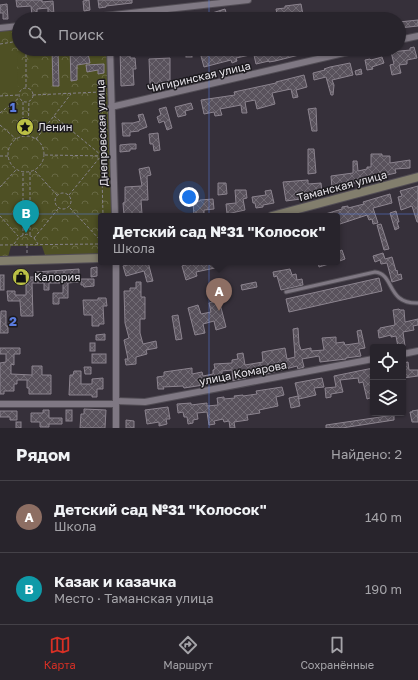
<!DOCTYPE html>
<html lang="ru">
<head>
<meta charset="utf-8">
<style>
	:root { --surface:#28242c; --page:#302c34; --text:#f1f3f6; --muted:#a5a4a9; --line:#444148; --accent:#d93025 }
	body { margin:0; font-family:"Golos Text",sans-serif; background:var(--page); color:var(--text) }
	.controls { position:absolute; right:12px; bottom:12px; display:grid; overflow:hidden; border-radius:4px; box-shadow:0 1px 3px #0004 }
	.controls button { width:36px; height:36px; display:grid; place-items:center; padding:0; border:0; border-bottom:1px solid var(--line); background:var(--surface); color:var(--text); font:20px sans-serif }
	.you { position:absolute; left:189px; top:197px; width:14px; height:14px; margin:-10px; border:3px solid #fff; border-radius:50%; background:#1a73e8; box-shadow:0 0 0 6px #1a73e833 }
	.badge { display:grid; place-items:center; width:26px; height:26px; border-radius:50%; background:var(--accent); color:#fff; font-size:13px; font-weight:700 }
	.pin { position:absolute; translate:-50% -33px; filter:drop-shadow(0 1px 2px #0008) }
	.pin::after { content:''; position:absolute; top:21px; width:14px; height:12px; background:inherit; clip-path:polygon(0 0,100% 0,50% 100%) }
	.popup { position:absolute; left:98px; top:213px; width:242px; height:52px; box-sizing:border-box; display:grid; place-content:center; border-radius:4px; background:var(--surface); filter:drop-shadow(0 1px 3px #0005); font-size:13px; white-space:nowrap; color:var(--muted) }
	.popup b { font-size:15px; color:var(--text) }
	.popup::after { content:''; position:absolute; left:50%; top:100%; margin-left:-8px; border:8px solid transparent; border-top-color:var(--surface) }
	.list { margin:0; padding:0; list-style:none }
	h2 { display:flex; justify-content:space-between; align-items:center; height:52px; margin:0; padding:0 16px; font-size:17px }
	h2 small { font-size:13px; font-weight:400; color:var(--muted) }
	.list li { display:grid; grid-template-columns:26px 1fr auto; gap:12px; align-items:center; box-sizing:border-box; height:72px; padding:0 16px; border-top:1px solid var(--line) }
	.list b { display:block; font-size:15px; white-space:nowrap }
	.list p { margin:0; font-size:13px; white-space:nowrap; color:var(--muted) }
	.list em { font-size:13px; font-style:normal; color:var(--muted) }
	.icon { flex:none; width:22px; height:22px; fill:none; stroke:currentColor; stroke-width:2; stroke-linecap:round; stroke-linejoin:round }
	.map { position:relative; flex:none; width:418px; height:428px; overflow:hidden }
	.search { position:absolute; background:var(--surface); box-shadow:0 1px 3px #0004; left:12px; right:12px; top:12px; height:44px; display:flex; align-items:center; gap:10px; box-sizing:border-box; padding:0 14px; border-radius:22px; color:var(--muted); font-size:15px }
	.sheet { height:196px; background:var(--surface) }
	nav { display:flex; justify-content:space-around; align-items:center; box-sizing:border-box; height:56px; border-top:1px solid var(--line); background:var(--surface); font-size:11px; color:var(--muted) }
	nav a { display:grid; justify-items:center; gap:2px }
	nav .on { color:var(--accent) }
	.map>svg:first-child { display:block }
	.park { fill:url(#park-crowns) }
	.garden { fill:#4e5024 }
	.building { fill:url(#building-cross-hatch); stroke:#8c848f }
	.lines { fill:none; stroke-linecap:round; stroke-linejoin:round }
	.lane-casing { stroke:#524d55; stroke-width:5 }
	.street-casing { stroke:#524d55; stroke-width:8 }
	.secondary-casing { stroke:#524d55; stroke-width:10 }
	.path { stroke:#86828a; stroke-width:1; stroke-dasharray:3 2; stroke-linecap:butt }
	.lane { stroke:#7f7883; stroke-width:3 }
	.street { stroke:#7f7883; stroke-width:6 }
	.secondary { stroke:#827e6d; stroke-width:8 }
	.grid { fill:none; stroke:#5a7bdd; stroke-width:1; stroke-opacity:0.55 }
	.labels { text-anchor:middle; stroke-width:3; stroke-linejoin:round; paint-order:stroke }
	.street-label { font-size:11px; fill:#e7e4ea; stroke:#1c1a1e }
	.poi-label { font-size:11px; fill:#e7e4ea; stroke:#1c1a1e; text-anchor:start }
	.grid-label { font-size:13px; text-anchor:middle; font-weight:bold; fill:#5a7bdd; stroke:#1c1a1e; stroke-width:3; stroke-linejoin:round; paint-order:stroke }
</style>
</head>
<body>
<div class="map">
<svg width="418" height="428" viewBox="0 0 418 428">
	<defs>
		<pattern id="park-crowns" width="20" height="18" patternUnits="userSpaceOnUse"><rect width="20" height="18" fill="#4e5024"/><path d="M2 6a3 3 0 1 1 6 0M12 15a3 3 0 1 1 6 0" fill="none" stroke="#686944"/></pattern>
		<pattern id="building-cross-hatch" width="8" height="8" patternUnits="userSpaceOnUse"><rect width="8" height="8" fill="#59525c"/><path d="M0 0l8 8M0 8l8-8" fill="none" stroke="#716b74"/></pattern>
	</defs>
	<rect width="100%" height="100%" fill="#36303a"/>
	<path class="park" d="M 19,29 L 19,49 L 108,49 L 113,216 L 101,216 L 101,254 L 45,255 L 42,246 L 11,246 L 8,257 L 0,257 L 0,31 Z"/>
	<path class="garden" d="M 0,54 L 17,54 L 18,89 L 0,89 Z"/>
	<g class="building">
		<path d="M 16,0 L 42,0 L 42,2 L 53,1 L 54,15 L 48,15 L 48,8 L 37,9 L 37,16 L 32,16 L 31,6 L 17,7 Z"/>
		<path d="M 89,0 L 90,10 L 84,11 L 83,1 Z"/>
		<path d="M 98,0 L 132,0 L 132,3 L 106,6 L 106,7 L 99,8 Z"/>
		<path d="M 7,4 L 8,19 L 3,19 L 3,13 L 0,13 L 0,5 Z"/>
		<path d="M 301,4 L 303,15 L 276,19 L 275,14 L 277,14 L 276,9 L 285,8 L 285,6 Z"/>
		<path d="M 225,9 L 228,19 L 197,19 L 196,18 Z"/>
		<path d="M 418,20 L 418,26 L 399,28 L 399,22 Z"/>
		<path d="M 414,47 L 417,58 L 407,60 L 407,64 L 399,65 L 401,73 L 392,75 L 390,65 L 394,64 L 391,52 L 410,50 L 410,48 Z"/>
		<path d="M 52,49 L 58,49 L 59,86 L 53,86 Z"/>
		<path d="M 70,49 L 87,49 L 90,63 L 77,65 L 77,80 L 71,81 Z"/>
		<path d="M 120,49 L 130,49 L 130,58 L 135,58 L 136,69 L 133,69 L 134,85 L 121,86 Z"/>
		<rect x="186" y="49" width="6" height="8"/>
		<path d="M 226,49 L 248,49 L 250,55 L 236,58 L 237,61 L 232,63 L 231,60 L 204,67 L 201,56 Z"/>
		<path d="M 274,49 L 298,49 L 299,55 L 275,61 L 269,62 L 269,61 L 256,64 L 254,55 L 275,51 Z"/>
		<path d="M 382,57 L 384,63 L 372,67 L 373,69 L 367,70 L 365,60 L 370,59 L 371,60 Z"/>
		<path d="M 170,58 L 170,84 L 150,84 L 149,59 Z"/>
		<path d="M 350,63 L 353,75 L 332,80 L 334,85 L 333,95 L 331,95 L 326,77 L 314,80 L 313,73 L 325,70 L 324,69 L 330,67 Z"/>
		<path d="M 104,64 L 104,73 L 98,74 L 98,70 L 87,72 L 86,65 Z"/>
		<path d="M 361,69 L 362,74 L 356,75 L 355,71 Z"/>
		<path d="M 304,75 L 307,87 L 296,90 L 298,97 L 293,98 L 291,89 L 272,93 L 275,104 L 257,109 L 255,100 L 245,102 L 247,113 L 242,113 L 241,105 L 220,109 L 222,115 L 215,116 L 214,112 L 204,114 L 201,100 L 235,95 L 234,92 L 276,83 L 276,82 Z"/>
		<path d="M 191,103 L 193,109 L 185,111 L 186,115 L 178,117 L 175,107 Z"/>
		<path d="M 166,107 L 172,128 L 167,130 L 164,121 L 159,123 L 157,117 L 161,115 L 159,109 Z"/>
		<path d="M 316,108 L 317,131 L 312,131 L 308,109 Z"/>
		<path d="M 143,114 L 147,127 L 139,130 L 139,131 L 130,132 L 130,136 L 123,136 L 122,123 L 133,123 L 140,121 L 138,115 Z"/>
		<path d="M 158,133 L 160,150 L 154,151 L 153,144 L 150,144 L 149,134 Z"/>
		<path d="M 130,144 L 136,144 L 136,149 L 130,149 L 130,151 L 120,152 L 120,145 Z"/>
		<path d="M 308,149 L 314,149 L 316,173 L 308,174 Z"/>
		<path d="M 371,154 L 382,154 L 382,156 L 390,156 L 390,163 L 410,160 L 410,168 L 395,169 L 396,173 L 387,175 L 387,176 L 362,179 L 363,182 L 338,185 L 338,189 L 332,189 L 331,176 L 353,173 L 353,161 L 357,161 L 358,171 L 367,169 L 367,167 L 371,167 Z"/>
		<path d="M 149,167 L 151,175 L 147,176 L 148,200 L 141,200 L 142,214 L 124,216 L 123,203 L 125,202 L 125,187 L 142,186 L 139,169 Z"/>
		<path d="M 308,180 L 308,184 L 321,183 L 322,193 L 307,194 L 308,198 L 286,201 L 283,182 Z"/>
		<path d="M 218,183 L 226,183 L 227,194 L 218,195 Z"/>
		<path d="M 418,186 L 418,222 L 417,222 L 412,206 L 401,210 L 398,197 L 402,196 L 400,191 Z"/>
		<path d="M 235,190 L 246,190 L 247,198 L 243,199 L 245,210 L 227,214 L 226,204 L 236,203 Z"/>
		<path d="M 271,190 L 274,203 L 263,205 L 263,207 L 256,208 L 255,203 L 253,203 L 252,197 L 266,195 L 265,191 Z"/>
		<path d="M 390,194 L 392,203 L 373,208 L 378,223 L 373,224 L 372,219 L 369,220 L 367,215 L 337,225 L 337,216 L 322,216 L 322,215 L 342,209 L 342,207 L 348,206 L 348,208 L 364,204 L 363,202 Z"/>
		<path d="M 213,199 L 214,209 L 204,210 L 204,216 L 194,216 L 193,202 L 200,201 L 200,200 Z"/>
		<path d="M 396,211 L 399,222 L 397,222 L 399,228 L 395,230 L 390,213 Z"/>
		<path d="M 381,224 L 389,249 L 384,250 L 377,225 Z"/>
		<path d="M 342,250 L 345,259 L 337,262 L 337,252 Z"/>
		<path d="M 383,253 L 385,259 L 392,257 L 396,271 L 397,270 L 398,275 L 401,274 L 402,279 L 392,282 L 387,263 L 381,264 L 380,260 L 375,262 L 373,256 Z"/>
		<path d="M 139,262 L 148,262 L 153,281 L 147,282 L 144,271 L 126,276 L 123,266 Z"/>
		<path d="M 193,262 L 194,264 L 199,262 L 214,262 L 215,268 L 196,272 L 197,276 L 186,280 L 182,266 Z"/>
		<path d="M 318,262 L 332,262 L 332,263 L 319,267 Z"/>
		<path d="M 97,267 L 97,276 L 91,277 L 91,268 Z"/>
		<path d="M 79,269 L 79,282 L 68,283 L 68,298 L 59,298 L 59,304 L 53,304 L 53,293 L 63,293 L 63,283 L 49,283 L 49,290 L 44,290 L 44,283 L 32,283 L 33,316 L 21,316 L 20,301 L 8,301 L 7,291 L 15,291 L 15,295 L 26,295 L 26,284 L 21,284 L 21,281 L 16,281 L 16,273 L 26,273 L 26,277 L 36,277 L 36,272 Z"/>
		<path d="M 290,269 L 292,275 L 296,274 L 297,280 L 302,279 L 303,285 L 281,290 L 277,276 L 274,277 L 273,272 Z"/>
		<rect x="0" y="275" width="4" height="15"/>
		<path d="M 379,278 L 382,291 L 289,312 L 286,299 Z"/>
		<path d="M 81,279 L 94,279 L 94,286 L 84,287 L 83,285 L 81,285 Z"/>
		<path d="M 136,282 L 141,282 L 141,297 L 145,297 L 145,319 L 140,319 L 140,333 L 143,344 L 156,341 L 157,348 L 146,350 L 147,354 L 136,357 L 136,364 L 126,365 L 125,359 L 128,359 L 124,340 L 129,338 L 125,323 L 124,291 L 130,291 L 130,288 L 136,288 Z"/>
		<path d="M 256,282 L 257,287 L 242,290 L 241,285 Z"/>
		<path d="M 98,298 L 106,298 L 107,306 L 103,306 L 104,324 L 99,324 L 99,326 L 92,326 L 92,315 L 84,315 L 83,300 L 98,300 Z"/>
		<path d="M 219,300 L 226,327 L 216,330 L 214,321 L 203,324 L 205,333 L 195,335 L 188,308 L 198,305 L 201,314 L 211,312 L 209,303 Z"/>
		<path d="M 399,309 L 400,310 L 404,310 L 405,322 L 418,319 L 418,325 L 413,326 L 414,330 L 403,332 L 405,346 L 402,347 L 398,347 L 396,336 L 391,337 L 391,335 L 379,338 L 378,330 L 380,330 L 380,328 L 395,325 L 393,310 Z"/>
		<path d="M 1,311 L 6,311 L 6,326 L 8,326 L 8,333 L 0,333 Z"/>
		<path d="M 178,315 L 182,339 L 176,340 L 172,316 Z"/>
		<path d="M 298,328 L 299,344 L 301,350 L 311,348 L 311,351 L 324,350 L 322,338 L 336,337 L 336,343 L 344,342 L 345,345 L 359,343 L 357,331 L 361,330 L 365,348 L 359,349 L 361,356 L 346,358 L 346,359 L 320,362 L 319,356 L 302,359 L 304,367 L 298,369 L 297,366 L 266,374 L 266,370 L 257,371 L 257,374 L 246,376 L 246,378 L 235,380 L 233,381 L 232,370 L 222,371 L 222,375 L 220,376 L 221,380 L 210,382 L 210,384 L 184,388 L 183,386 L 163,387 L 164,389 L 158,389 L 157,377 L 164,376 L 164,372 L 192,368 L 192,374 L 202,372 L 203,376 L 213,374 L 213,370 L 215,369 L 214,364 L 232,363 L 232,360 L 238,359 L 237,354 L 243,353 L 245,365 L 263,362 L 262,352 L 285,348 L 287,359 L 295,357 L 293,329 Z"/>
		<path d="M 105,334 L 105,340 L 96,340 L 96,335 Z"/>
		<rect x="90" y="343" width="5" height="8"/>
		<path d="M 0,348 L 20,348 L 20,354 L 14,354 L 14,365 L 11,364 L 11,374 L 32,375 L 32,366 L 42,366 L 42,375 L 51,375 L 51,394 L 29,394 L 29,388 L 27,388 L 27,380 L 17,380 L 17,384 L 14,384 L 14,391 L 4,391 L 4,394 L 0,394 L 0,363 L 6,362 L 6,354 L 0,354 Z"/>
		<rect x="92" y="354" width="14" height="9"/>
		<path d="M 408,362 L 409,370 L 418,370 L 418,376 L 403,378 L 403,363 Z"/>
		<path d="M 84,367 L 91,367 L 91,374 L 85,374 Z"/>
		<path d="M 373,368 L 373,397 L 367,399 L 363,382 L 359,383 L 358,378 L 340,380 L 343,392 L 331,394 L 331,397 L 326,398 L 325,388 L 336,387 L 334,376 Z"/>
		<path d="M 74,371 L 81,371 L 81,384 L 92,384 L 92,379 L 103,378 L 103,389 L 97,389 L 97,397 L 92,397 L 92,395 L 69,395 L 70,375 L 73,375 Z"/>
		<path d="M 322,378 L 324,387 L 314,388 L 316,395 L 299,399 L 295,383 Z"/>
		<path d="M 282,387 L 284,395 L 276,397 L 278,406 L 259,410 L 260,413 L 247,415 L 248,420 L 234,422 L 235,428 L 230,428 L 229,421 L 224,422 L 223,419 L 214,421 L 215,424 L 209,425 L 207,412 L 197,413 L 198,419 L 193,420 L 193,423 L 188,424 L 187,417 L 184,417 L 183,412 L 178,413 L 177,404 L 191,403 L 191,405 L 207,403 L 207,406 L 218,405 L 217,398 L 224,397 L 224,399 L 235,398 L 234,396 L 243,395 L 243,396 L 257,394 L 256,391 Z"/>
		<path d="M 298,396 L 300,406 L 291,408 L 289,398 Z"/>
		<path d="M 168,407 L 170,419 L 166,419 L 167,424 L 159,426 L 159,422 L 147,424 L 145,410 Z"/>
		<path d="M 84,409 L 106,410 L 105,428 L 80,428 L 81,414 L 84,414 Z"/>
		<path d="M 43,410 L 49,410 L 49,418 L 62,418 L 62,424 L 49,424 L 49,427 L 40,427 L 40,422 L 31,422 L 31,413 L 43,413 Z"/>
		<rect x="66" y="410" width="6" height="11"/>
		<path d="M 418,410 L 418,422 L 412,422 L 410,412 L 412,412 L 412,411 Z"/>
		<path d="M 0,411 L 17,411 L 17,420 L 10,420 L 10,417 L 0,417 Z"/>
		<path d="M 394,415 L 394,420 L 342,428 L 326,428 L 326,425 Z"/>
		<path d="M 126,420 L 134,421 L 134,428 L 126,428 Z"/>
		<rect x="16" y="422" width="5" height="6"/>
	</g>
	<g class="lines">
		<defs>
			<path id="lane" d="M 286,292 L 375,272 C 395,274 386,304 418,303"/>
			<g id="street">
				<path d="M 77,19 L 248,0"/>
				<path d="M 0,28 L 19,26"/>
				<path d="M 399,40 L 418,36"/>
				<path d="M 110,49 L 115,216"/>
				<path d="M 111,107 L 361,49"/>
				<path d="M 116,262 L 116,428"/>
				<path d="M 403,354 L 418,351"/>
				<path d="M 116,401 L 145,402 L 373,359"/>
				<path d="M 0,404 L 116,404"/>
			</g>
			<g id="secondary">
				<path d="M 272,216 L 418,177"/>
				<path d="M 0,261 L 101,258"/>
			</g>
		</defs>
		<use href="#lane" class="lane-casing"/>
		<use href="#street" class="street-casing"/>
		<use href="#secondary" class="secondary-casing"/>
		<g class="path">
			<path d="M 0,44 L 19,41"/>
			<path d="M 26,49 L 26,87"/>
			<circle cx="26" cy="95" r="7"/>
			<path d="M 33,95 L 100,92 L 103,216"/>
			<path d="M 0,96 L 19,95"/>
			<path d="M 23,102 L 23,136"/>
			<path d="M 0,113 L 19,98"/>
			<path d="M 54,116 L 101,155"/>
			<path d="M 0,125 L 16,139"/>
			<path d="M 28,136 L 29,101"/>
			<circle cx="26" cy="154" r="18"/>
			<path d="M 36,139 L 71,94"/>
			<path d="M 45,155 L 107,156"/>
			<path d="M 0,156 L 8,156"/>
			<path d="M 35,171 L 57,195"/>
			<path d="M 30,172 L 30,235"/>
			<path d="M 23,173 L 23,235"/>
			<path d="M 0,187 L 16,170"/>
			<circle cx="63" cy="201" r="8"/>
			<path d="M 69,195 L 101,156"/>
			<path d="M 70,208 L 101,241"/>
			<path d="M 0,216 L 18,236"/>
			<path d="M 34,238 L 58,209"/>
			<path d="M 14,244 L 19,237 L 27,234 L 34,238 L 38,244"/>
			<path d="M 0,245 L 101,244"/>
			<path d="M 27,245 L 27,254"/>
		</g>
		<use href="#lane" class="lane"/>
		<use href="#street" class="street"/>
		<use href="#secondary" class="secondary"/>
	</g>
	<path class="grid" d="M 209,0 L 209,19M 209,49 L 209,428M 0,214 L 418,214"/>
	<defs>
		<symbol id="sight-disc" viewBox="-11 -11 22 22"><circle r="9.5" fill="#bbc045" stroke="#1c1a1e"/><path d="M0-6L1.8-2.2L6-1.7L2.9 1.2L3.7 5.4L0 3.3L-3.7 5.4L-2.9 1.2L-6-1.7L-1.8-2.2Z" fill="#111"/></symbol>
		<symbol id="shop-disc" viewBox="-11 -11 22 22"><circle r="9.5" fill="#bbc045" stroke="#1c1a1e"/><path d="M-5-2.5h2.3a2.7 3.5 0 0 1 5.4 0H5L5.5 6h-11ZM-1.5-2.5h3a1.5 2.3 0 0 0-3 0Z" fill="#111"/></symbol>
	</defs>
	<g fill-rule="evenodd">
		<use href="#sight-disc" x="15" y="117" width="20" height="20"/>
		<use href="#shop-disc" x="11" y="267" width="20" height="20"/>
	</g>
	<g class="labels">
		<g class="street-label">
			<text transform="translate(199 77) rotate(-13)" y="4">Чигиринская улица</text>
			<text transform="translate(102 133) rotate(-92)" y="4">Днепровская улица</text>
			<text transform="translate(342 186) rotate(-15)" y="4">Таманская улица</text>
			<text transform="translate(243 373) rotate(-11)" y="4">улица Комарова</text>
		</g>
		<g class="poi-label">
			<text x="38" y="131">Ленин</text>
			<text x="34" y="281">Калория</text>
		</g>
	</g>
	<g class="grid-label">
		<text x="13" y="112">1</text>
		<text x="13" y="326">2</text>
	</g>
</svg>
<div class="controls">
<button><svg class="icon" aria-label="locate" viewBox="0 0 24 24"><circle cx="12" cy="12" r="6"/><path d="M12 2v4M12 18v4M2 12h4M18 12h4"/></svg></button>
<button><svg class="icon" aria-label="layers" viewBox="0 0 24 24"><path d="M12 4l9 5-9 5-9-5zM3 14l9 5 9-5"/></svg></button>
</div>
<div class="you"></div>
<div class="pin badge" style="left:219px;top:311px;background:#8d6e63">A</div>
<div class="popup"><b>Детский сад №31 &quot;Колосок&quot;</b>Школа</div>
<div class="pin badge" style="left:26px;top:233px;background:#0f9aa8">B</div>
<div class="search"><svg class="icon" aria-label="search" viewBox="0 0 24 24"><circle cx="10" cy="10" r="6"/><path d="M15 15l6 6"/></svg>Поиск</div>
</div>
<section class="sheet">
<h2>Рядом<small>Найдено: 2</small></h2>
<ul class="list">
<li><span class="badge" style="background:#8d6e63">A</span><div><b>Детский сад №31 &quot;Колосок&quot;</b><p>Школа</p></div><em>140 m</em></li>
<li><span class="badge" style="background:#0f9aa8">B</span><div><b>Казак и казачка</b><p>Место · Таманская улица</p></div><em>190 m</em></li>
</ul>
</section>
<nav>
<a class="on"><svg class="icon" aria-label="map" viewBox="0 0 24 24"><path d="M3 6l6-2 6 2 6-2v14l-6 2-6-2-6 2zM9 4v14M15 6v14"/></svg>Карта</a>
<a><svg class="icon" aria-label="directions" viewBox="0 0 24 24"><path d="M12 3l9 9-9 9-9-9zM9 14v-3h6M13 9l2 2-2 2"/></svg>Маршрут</a>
<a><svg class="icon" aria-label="saved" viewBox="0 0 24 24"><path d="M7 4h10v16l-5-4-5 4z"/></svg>Сохранённые</a>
</nav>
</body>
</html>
